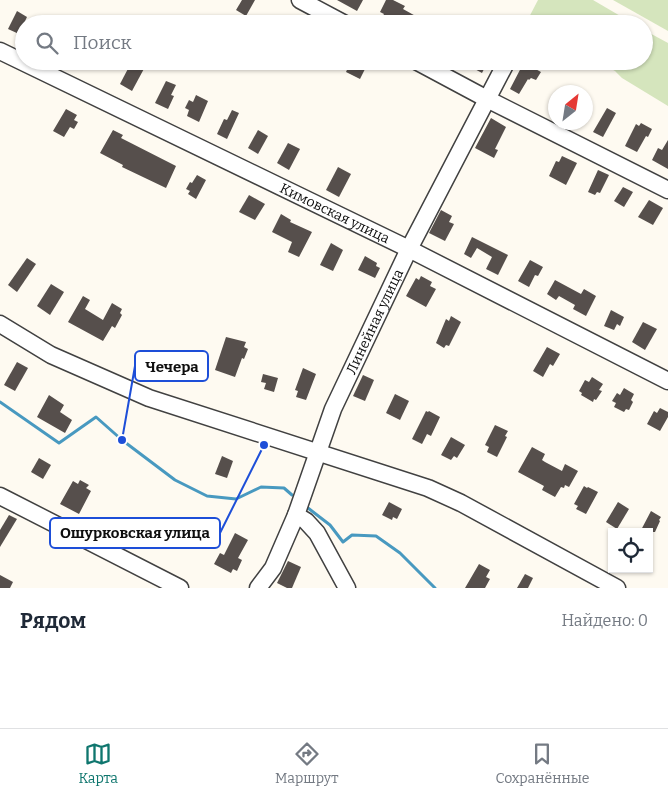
<!DOCTYPE html>
<html lang="ru">
<head>
<meta charset="utf-8">
<style>
	:root { --surface:#fff; --page:#f2f2f3; --text:#1f2937; --muted:#747a83; --line:#e0e1e3; --accent:#0f766e }
	body { margin:0; font-family:Bitter,serif; background:var(--page); color:var(--text) }
	.controls { position:absolute; right:15px; bottom:15px; display:grid; overflow:hidden; border-radius:0px; box-shadow:0 1px 4px #0004 }
	.controls button { width:45px; height:45px; display:grid; place-items:center; padding:0; border:0; border-bottom:1px solid var(--line); background:var(--surface); color:var(--text); font:25px sans-serif }
	.compass { position:absolute; left:548px; top:85px; width:45px; height:45px; border-radius:50%; background:var(--surface); box-shadow:0 1px 4px #0004; rotate:30deg }
	.list { margin:0; padding:0; list-style:none }
	h2 { display:flex; justify-content:space-between; align-items:center; height:65px; margin:0; padding:0 20px; font-size:21px }
	h2 small { font-size:16px; font-weight:400; color:var(--muted) }
	.icon { flex:none; width:28px; height:28px; fill:none; stroke:currentColor; stroke-width:2; stroke-linecap:round; stroke-linejoin:round }
	.map { position:relative; flex:none; width:668px; height:588px; overflow:hidden }
	.search { position:absolute; background:var(--surface); box-shadow:0 1px 4px #0004; left:15px; right:15px; top:15px; height:55px; display:flex; align-items:center; gap:12px; box-sizing:border-box; padding:0 18px; border-radius:28px; color:var(--muted); font-size:19px }
	.sheet { height:140px; background:var(--surface) }
	nav { display:flex; justify-content:space-around; align-items:center; box-sizing:border-box; height:70px; border-top:1px solid var(--line); background:var(--surface); font-size:14px; color:var(--muted) }
	nav a { display:grid; justify-items:center; gap:2px }
	nav .on { color:var(--accent) }
	.map>svg:first-child { display:block }
	.green { fill:#d5e5bd }
	.lines { fill:none; stroke-linecap:round; stroke-linejoin:round }
	.stream { stroke:#4899c0; stroke-width:3 }
	.building { fill:#564f4c }
	.minor-casing { stroke:#414141; stroke-width:19 }
	.minor { stroke:#fff; stroke-width:16 }
	.labels { text-anchor:middle; stroke-width:5; stroke-linejoin:round; paint-order:stroke }
	.street-label { font-size:14px; fill:#0e0e0e; stroke:#fff }
	.leader { fill:none; stroke:#1d4ed8; stroke-width:2 }
	.callout-dot { fill:#1d4ed8; stroke:#fff; stroke-width:2 }
	.callout { fill:#fff; stroke:#1d4ed8; stroke-width:2 }
	.callout-label { font-size:15px; text-anchor:middle; font-weight:bold; fill:#0e0e0e }
</style>
</head>
<body>
<div class="map">
<svg width="668" height="588" viewBox="0 0 668 588">
	<rect width="100%" height="100%" fill="#fefaf1"/>
	<g class="green">
		<path d="M 538,0 L 593,0 L 634,24 L 528,24 L 526,23 Z"/>
		<path d="M 613,0 L 668,0 L 668,31 Z"/>
		<path d="M 644,30 L 668,43 L 668,106 L 622,78 L 615,71 L 597,61 L 644,61 Z"/>
	</g>
	<g class="lines">
		<g class="stream">
			<path d="M 0,402 L 59,443 L 96,417 L 122,440 L 175,480 L 207,496 L 236,499 L 261,487 L 284,488 L 292,495"/>
			<path d="M 308,508 L 330,525 L 343,542 L 352,535 L 376,536 L 400,553 L 435,588"/>
		</g>
	</g>
	<g class="building">
		<path d="M 242,0 L 255,0 L 246,16 L 236,10 Z"/>
		<path d="M 337,0 L 363,0 L 357,11 Z"/>
		<path d="M 386,0 L 393,0 L 405,6 L 403,9 L 430,24 L 378,24 L 384,14 L 380,12 Z"/>
		<path d="M 17,11 L 27,17 L 19,34 L 8,29 Z"/>
		<path d="M 132,61 L 139,61 L 146,65 L 132,91 L 120,84 Z"/>
		<path d="M 351,61 L 369,61 L 360,79 L 346,72 Z"/>
		<path d="M 474,61 L 488,61 L 482,73 L 471,67 Z"/>
		<path d="M 523,64 L 529,67 L 530,66 L 541,72 L 536,80 L 531,78 L 529,80 L 528,79 L 519,94 L 510,89 Z"/>
		<path d="M 166,81 L 176,85 L 171,95 L 174,96 L 168,109 L 155,103 Z"/>
		<path d="M 196,95 L 208,101 L 199,122 L 187,116 L 189,110 L 185,108 L 189,100 L 193,102 Z"/>
		<path d="M 607,108 L 616,113 L 603,137 L 593,132 Z"/>
		<path d="M 66,109 L 77,115 L 74,120 L 78,122 L 74,129 L 70,127 L 64,137 L 53,131 Z"/>
		<path d="M 232,110 L 239,113 L 227,139 L 217,134 L 224,119 L 227,120 Z"/>
		<path d="M 491,118 L 506,127 L 495,149 L 498,150 L 494,158 L 475,148 Z"/>
		<path d="M 641,123 L 652,129 L 648,137 L 646,136 L 637,152 L 625,146 L 636,124 L 639,126 Z"/>
		<path d="M 113,130 L 123,135 L 121,138 L 176,166 L 166,188 L 122,167 L 123,165 L 100,153 Z"/>
		<path d="M 258,130 L 268,136 L 258,154 L 248,148 Z"/>
		<path d="M 668,140 L 668,169 L 652,160 L 658,148 L 662,150 Z"/>
		<path d="M 288,143 L 300,149 L 289,170 L 277,163 Z"/>
		<path d="M 562,156 L 577,163 L 566,185 L 549,176 L 556,161 L 559,162 Z"/>
		<path d="M 338,167 L 351,174 L 339,197 L 326,190 Z"/>
		<path d="M 598,170 L 609,175 L 600,193 L 597,192 L 595,195 L 588,192 Z"/>
		<path d="M 197,175 L 206,180 L 196,199 L 188,194 L 190,191 L 186,189 L 190,182 L 192,183 Z"/>
		<path d="M 623,187 L 633,192 L 624,207 L 614,201 Z"/>
		<path d="M 249,195 L 265,204 L 255,220 L 239,212 Z"/>
		<path d="M 649,200 L 663,208 L 653,225 L 638,217 Z"/>
		<path d="M 441,210 L 452,216 L 449,222 L 454,224 L 445,241 L 429,233 Z"/>
		<path d="M 281,214 L 291,220 L 290,222 L 312,232 L 299,257 L 288,252 L 292,242 L 272,232 Z"/>
		<path d="M 472,237 L 508,255 L 498,275 L 486,269 L 492,257 L 477,248 L 471,258 L 464,254 Z"/>
		<path d="M 331,243 L 343,250 L 333,271 L 320,265 Z"/>
		<path d="M 365,256 L 377,263 L 376,266 L 380,268 L 375,278 L 358,270 Z"/>
		<path d="M 27,258 L 36,264 L 17,292 L 8,285 Z"/>
		<path d="M 530,260 L 543,267 L 538,276 L 535,275 L 529,287 L 518,281 Z"/>
		<path d="M 421,276 L 432,282 L 430,286 L 436,289 L 426,307 L 406,296 L 416,278 L 419,280 Z"/>
		<path d="M 555,280 L 581,294 L 584,289 L 596,296 L 586,316 L 573,309 L 575,305 L 559,296 L 556,300 L 547,294 Z"/>
		<path d="M 51,284 L 64,292 L 50,315 L 37,306 Z"/>
		<path d="M 83,296 L 90,300 L 85,309 L 103,320 L 112,303 L 122,309 L 120,313 L 122,315 L 115,328 L 112,326 L 103,341 L 68,322 Z"/>
		<path d="M 611,310 L 624,317 L 620,326 L 617,324 L 614,330 L 604,326 Z"/>
		<path d="M 451,316 L 461,322 L 449,346 L 446,345 L 444,348 L 436,343 L 446,319 L 449,321 Z"/>
		<path d="M 643,322 L 657,329 L 645,350 L 632,342 Z"/>
		<path d="M 226,337 L 246,342 L 244,347 L 248,349 L 244,359 L 242,358 L 235,377 L 215,370 Z"/>
		<path d="M 547,347 L 560,354 L 553,366 L 550,364 L 543,377 L 533,371 Z"/>
		<path d="M 17,362 L 28,368 L 15,391 L 4,385 Z"/>
		<path d="M 303,368 L 316,374 L 306,400 L 296,397 L 298,391 L 295,390 Z"/>
		<path d="M 263,374 L 278,378 L 274,392 L 264,389 L 266,383 L 261,382 Z"/>
		<path d="M 363,375 L 374,380 L 365,401 L 353,396 Z"/>
		<path d="M 592,377 L 603,384 L 599,390 L 602,391 L 596,400 L 594,399 L 593,402 L 581,395 L 582,393 L 579,391 L 585,380 L 589,382 Z"/>
		<path d="M 624,388 L 634,394 L 631,400 L 633,402 L 629,410 L 626,409 L 624,412 L 614,407 L 616,403 L 612,401 L 617,393 L 620,395 Z"/>
		<path d="M 395,394 L 409,401 L 400,420 L 386,413 Z"/>
		<path d="M 49,395 L 64,405 L 60,412 L 72,420 L 65,433 L 37,417 Z"/>
		<path d="M 660,408 L 668,412 L 668,417 L 660,431 L 647,424 L 654,411 L 657,413 Z"/>
		<path d="M 426,411 L 428,412 L 429,411 L 440,417 L 431,436 L 427,434 L 422,444 L 412,439 Z"/>
		<path d="M 495,425 L 508,431 L 505,436 L 507,437 L 497,457 L 487,452 L 489,447 L 485,445 Z"/>
		<path d="M 451,437 L 465,445 L 457,458 L 454,456 L 451,460 L 441,455 Z"/>
		<path d="M 532,447 L 545,454 L 542,460 L 545,462 L 562,471 L 565,464 L 578,471 L 569,487 L 565,485 L 564,488 L 561,487 L 555,497 L 542,490 L 544,486 L 518,472 Z"/>
		<path d="M 222,456 L 233,461 L 227,478 L 215,474 Z"/>
		<path d="M 39,458 L 51,465 L 43,479 L 31,472 Z"/>
		<path d="M 80,480 L 89,485 L 86,488 L 91,491 L 79,514 L 60,504 L 73,481 L 78,484 Z"/>
		<path d="M 584,486 L 587,488 L 588,487 L 598,492 L 586,514 L 576,509 L 578,506 L 574,504 Z"/>
		<path d="M 389,502 L 402,509 L 397,519 L 393,517 L 392,520 L 382,515 Z"/>
		<path d="M 618,502 L 629,509 L 617,529 L 606,522 Z"/>
		<path d="M 651,511 L 661,517 L 659,520 L 660,521 L 655,532 L 640,532 Z"/>
		<path d="M 9,515 L 17,519 L 0,547 L 0,530 Z"/>
		<path d="M 145,521 L 159,526 L 151,549 L 137,544 L 139,539 L 136,537 L 138,530 L 142,531 Z"/>
		<path d="M 235,533 L 248,540 L 238,558 L 242,560 L 237,571 L 233,569 L 231,573 L 214,564 L 220,553 L 224,555 Z"/>
		<path d="M 288,561 L 301,567 L 292,588 L 287,588 L 277,583 Z"/>
		<path d="M 479,564 L 490,570 L 486,577 L 490,579 L 485,588 L 465,588 Z"/>
		<path d="M 525,574 L 533,578 L 528,588 L 517,588 Z"/>
		<path d="M 0,575 L 13,582 L 10,588 L 0,588 Z"/>
	</g>
	<g class="lines">
		<defs>
			<g id="minor">
				<path d="M 300,0 L 345,24"/>
				<path id="s1" d="M 0,51 L 409,249 L 668,381"/>
				<path d="M 416,61 L 487,99 L 668,190"/>
				<path d="M 0,324 L 51,355 L 149,398 L 428,488 L 461,503 L 617,588"/>
				<path d="M 0,496 L 180,588"/>
				<path d="M 296,515 L 306,521 L 317,533 L 347,588"/>
				<path id="s2" d="M 258,588 L 273,568 L 296,515 L 333,409 L 409,249 L 507,61"/>
			</g>
		</defs>
		<use href="#minor" class="minor-casing"/>
		<use href="#minor" class="minor"/>
	</g>
	<g class="labels">
		<g class="street-label">
			<text dy="5" stroke="none"><textPath href="#s1" startOffset="372">Кимовская улица</textPath></text>
			<text dy="5" stroke="none"><textPath href="#s2" startOffset="292">Линейная улица</textPath></text>
		</g>
	</g>
	<path class="leader" d="M122 440L135 366M264 445L220 533"/>
	<g class="callout-dot">
		<circle cx="122" cy="440" r="5"/>
		<circle cx="264" cy="445" r="5"/>
	</g>
	<g class="callout">
		<rect x="135" y="351" width="73" height="30" rx="5"/>
		<rect x="50" y="518" width="170" height="30" rx="5"/>
	</g>
	<g class="callout-label">
		<text x="172" y="372">Чечера</text>
		<text x="135" y="538">Ошурковская улица</text>
	</g>
</svg>
<div class="controls">
<button><svg class="icon" aria-label="locate" viewBox="0 0 24 24"><circle cx="12" cy="12" r="6"/><path d="M12 2v4M12 18v4M2 12h4M18 12h4"/></svg></button>
</div>
<svg class="compass" viewBox="-18 -18 36 36"><path d="M0-13l5 13h-10z" fill="#e53935"/><path d="M0 13l5-13h-10z" fill="#747a83"/></svg>
<div class="search"><svg class="icon" aria-label="search" viewBox="0 0 24 24"><circle cx="10" cy="10" r="6"/><path d="M15 15l6 6"/></svg>Поиск</div>
</div>
<section class="sheet">
<h2>Рядом<small>Найдено: 0</small></h2>
<ul class="list">
</ul>
</section>
<nav>
<a class="on"><svg class="icon" aria-label="map" viewBox="0 0 24 24"><path d="M3 6l6-2 6 2 6-2v14l-6 2-6-2-6 2zM9 4v14M15 6v14"/></svg>Карта</a>
<a><svg class="icon" aria-label="directions" viewBox="0 0 24 24"><path d="M12 3l9 9-9 9-9-9zM9 14v-3h6M13 9l2 2-2 2"/></svg>Маршрут</a>
<a><svg class="icon" aria-label="saved" viewBox="0 0 24 24"><path d="M7 4h10v16l-5-4-5 4z"/></svg>Сохранённые</a>
</nav>
</body>
</html>
